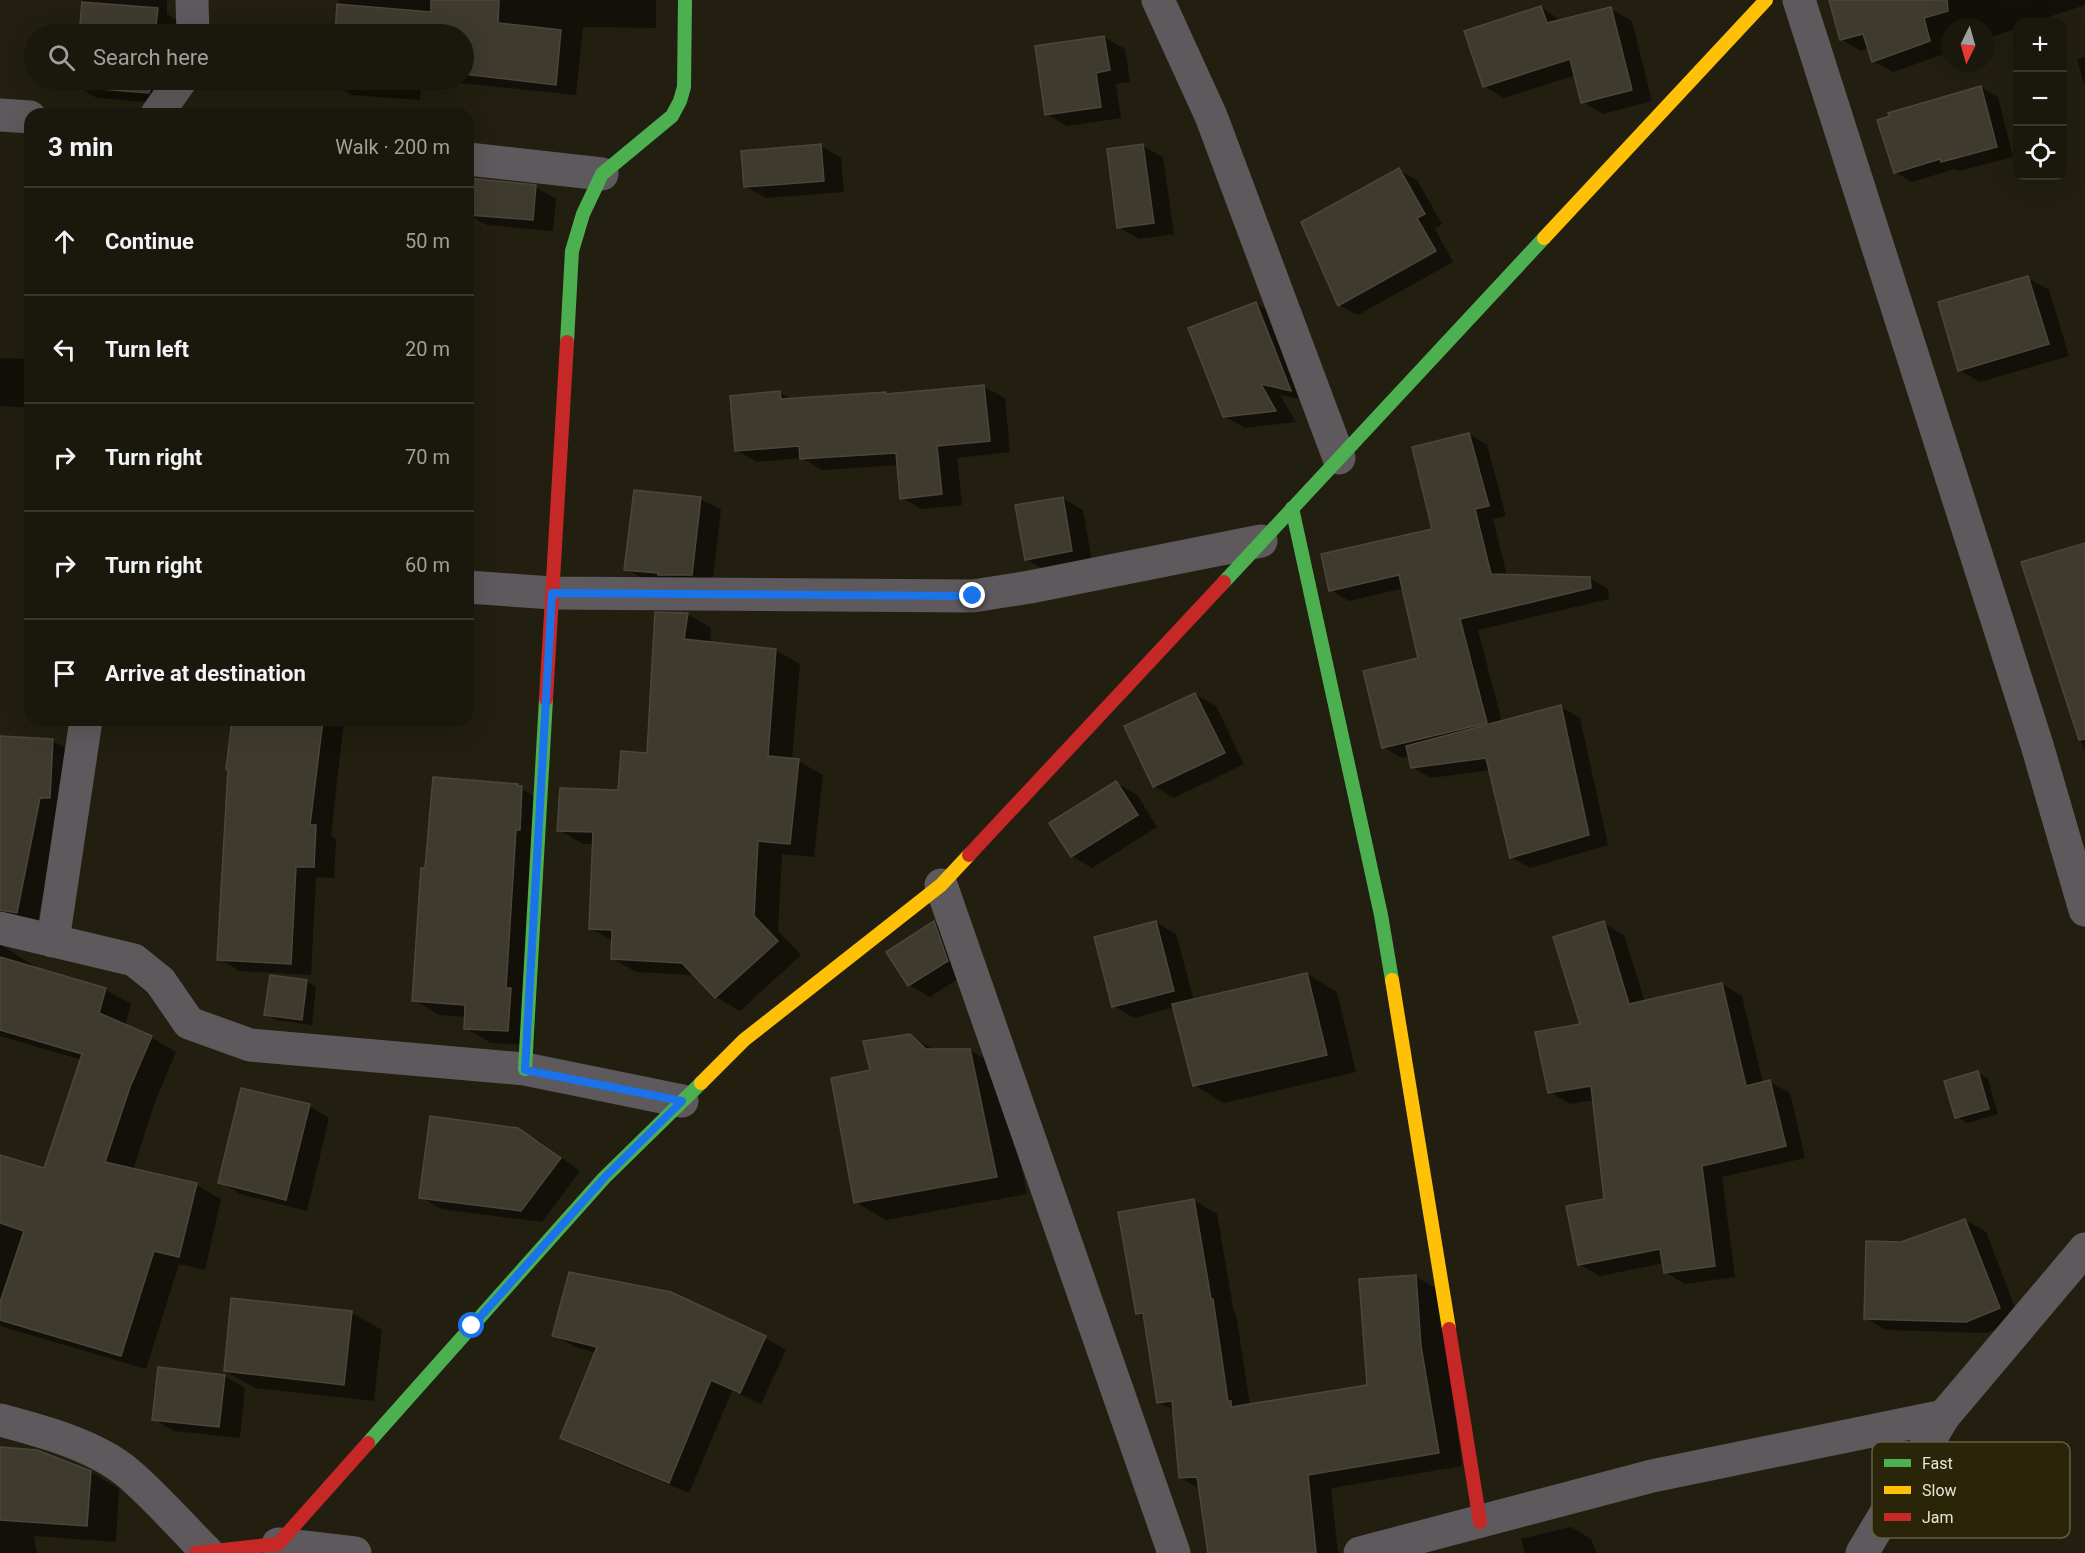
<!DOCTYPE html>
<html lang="en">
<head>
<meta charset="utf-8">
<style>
	:root { --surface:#1a170c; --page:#232015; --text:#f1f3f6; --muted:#9f9f9d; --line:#38362d }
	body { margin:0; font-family:Roboto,sans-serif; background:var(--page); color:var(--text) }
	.controls { position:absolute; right:18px; top:18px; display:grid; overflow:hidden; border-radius:12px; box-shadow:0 6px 24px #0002 }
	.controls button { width:54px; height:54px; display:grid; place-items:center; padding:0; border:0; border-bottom:2px solid var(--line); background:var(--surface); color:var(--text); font:30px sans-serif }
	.compass { position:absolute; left:1941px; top:18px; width:54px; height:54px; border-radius:50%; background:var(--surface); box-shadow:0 6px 24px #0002; rotate:185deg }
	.stop { position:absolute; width:18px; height:18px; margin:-14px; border:4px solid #1a73e8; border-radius:50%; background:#fff }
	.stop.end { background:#1a73e8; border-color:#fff; box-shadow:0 2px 6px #0008 }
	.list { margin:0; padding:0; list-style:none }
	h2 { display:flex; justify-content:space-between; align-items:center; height:78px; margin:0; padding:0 24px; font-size:26px }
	h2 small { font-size:20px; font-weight:400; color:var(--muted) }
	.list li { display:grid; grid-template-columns:39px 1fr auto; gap:18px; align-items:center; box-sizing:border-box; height:108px; padding:0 24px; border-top:2px solid var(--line) }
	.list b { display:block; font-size:22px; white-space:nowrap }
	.list em { font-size:20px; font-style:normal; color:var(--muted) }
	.icon { flex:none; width:33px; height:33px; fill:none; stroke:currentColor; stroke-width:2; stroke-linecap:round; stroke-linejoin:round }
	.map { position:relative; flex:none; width:2085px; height:1553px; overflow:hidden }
	.search { position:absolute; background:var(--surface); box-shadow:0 6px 24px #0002; left:24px; top:24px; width:450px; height:66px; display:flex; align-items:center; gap:15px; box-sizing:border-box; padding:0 21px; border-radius:33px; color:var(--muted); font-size:22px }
	.panel { position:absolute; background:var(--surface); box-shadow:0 6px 24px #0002; left:24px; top:108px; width:450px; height:618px; border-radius:18px }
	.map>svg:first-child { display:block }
	.shadow { fill:#0007 }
	.building { fill:#3f3a2e; stroke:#4b463b; stroke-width:1.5 }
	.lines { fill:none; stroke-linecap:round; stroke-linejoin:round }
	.street { stroke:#5e595c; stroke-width:33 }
	.fast { stroke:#4caf50; stroke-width:14 }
	.slow { stroke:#ffc107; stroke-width:14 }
	.jam { stroke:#c62828; stroke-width:14 }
	.route { stroke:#1a73e8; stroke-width:8 }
	.key { fill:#2a2508; stroke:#635f45; stroke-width:1.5 }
	.key-label { font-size:16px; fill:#e8e5d4 }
</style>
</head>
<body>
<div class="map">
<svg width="2085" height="1553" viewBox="0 0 2085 1553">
	<rect width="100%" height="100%" fill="#221f10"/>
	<g class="shadow">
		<path d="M 83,0 L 167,0 L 167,14 L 178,21 L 177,34 L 81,34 Z"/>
		<path d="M 339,0 L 656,0 L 656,28 L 583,27 L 576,95 L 432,80 L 464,80 L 464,34 L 336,34 Z"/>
		<path d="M 1831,0 L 2085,0 L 2085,5 L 2034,22 L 2018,22 L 2018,28 L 1986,39 L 1986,27 L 1950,27 L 1950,52 L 1893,72 L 1873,61 L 1869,48 L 1861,51 L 1841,39 Z"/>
		<path d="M 1541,7 L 1562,21 L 1611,9 L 1632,21 L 1652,101 L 1603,114 L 1583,102 L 1576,75 L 1504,98 L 1484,86 Z"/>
		<path d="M 1104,37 L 1125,49 L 1130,82 L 1116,84 L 1121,118 L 1067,126 L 1046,114 Z"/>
		<path d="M 2085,57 L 2085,87 L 2077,59 Z"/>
		<path d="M 77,80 L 173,80 L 170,104 L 97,98 L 77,86 Z"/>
		<path d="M 332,80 L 422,80 L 420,100 L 352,95 L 332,83 Z"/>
		<path d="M 1981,87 L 1998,97 L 2013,157 L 1959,171 L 1955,169 L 1912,182 L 1895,172 Z"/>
		<path d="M 821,146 L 841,158 L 844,192 L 766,198 L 745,186 Z"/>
		<path d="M 1143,146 L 1163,157 L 1174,234 L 1139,239 L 1119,227 Z"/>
		<path d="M 1399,170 L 1417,180 L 1442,224 L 1435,229 L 1453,262 L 1358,315 L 1339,305 Z"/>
		<path d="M 535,187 L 556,199 L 553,231 L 487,225 L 468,215 L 468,196 Z"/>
		<path d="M 2028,278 L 2049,290 L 2069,356 L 1980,382 L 1959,370 Z"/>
		<path d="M 1255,303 L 1276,315 L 1310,401 L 1280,395 L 1296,422 L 1245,428 L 1224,416 Z"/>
		<path d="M 0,358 L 30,359 L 30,408 L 0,406 Z"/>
		<path d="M 984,387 L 1005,398 L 1010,452 L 957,458 L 962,505 L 922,509 L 902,498 L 899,465 L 822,470 L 802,458 L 757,462 L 736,450 L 780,393 L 793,400 L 889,396 Z"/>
		<path d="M 1469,434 L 1487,445 L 1506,516 L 1493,519 L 1507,576 L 1590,578 L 1608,589 L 1609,599 L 1478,630 L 1502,722 L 1561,707 L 1580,718 L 1608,845 L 1530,868 L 1511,857 L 1490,770 L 1431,778 L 1412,767 L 1410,756 L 1402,758 L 1383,747 L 1420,659 L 1404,588 L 1349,601 L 1331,590 L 1434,530 Z"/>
		<path d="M 1062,498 L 1083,510 L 1092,562 L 1047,571 L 1026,559 Z"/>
		<path d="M 700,499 L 721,510 L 712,586 L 647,581 L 626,569 Z"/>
		<path d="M 2085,545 L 2085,749 L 2083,747 L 2023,563 Z"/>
		<path d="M 687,614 L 711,628 L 710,643 L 776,650 L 800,664 L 792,760 L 798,761 L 823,775 L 814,857 L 782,854 L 778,931 L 801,955 L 740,1011 L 716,997 L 695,975 L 636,972 L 612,958 L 613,941 L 590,928 L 594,844 L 583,844 L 559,830 L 620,792 L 649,754 Z"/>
		<path d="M 1195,694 L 1216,706 L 1244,764 L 1174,798 L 1154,786 Z"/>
		<path d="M 233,720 L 344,720 L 331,836 L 336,839 L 334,878 L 316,877 L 311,975 L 239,971 L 219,959 Z"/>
		<path d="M 0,738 L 53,741 L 73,752 L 37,924 L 0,920 Z"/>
		<path d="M 1116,783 L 1137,795 L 1157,827 L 1092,868 L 1072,856 Z"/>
		<path d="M 517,786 L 547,803 L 534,1045 L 491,1043 L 465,1028 L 466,1017 L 439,1015 L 414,1000 L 427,870 Z"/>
		<path d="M 1156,922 L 1176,934 L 1194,1001 L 1307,974 L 1337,992 L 1356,1072 L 1224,1103 L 1194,1085 L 1175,1007 L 1134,1018 L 1114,1006 Z"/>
		<path d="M 934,923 L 954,935 L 967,973 L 930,997 L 909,985 L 888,952 Z"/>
		<path d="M 1603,923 L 1624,935 L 1645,1002 L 1722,984 L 1742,996 L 1763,1083 L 1770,1082 L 1790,1093 L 1805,1158 L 1722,1177 L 1735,1277 L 1685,1284 L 1665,1272 L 1664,1263 L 1600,1276 L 1579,1264 L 1605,1200 L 1594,1100 L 1570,1104 L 1550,1092 L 1582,1025 Z"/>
		<path d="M 0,944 L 34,966 L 34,969 L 106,990 L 131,1004 L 125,1026 L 151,1037 L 176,1052 L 155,1102 L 133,1170 L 196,1185 L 221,1199 L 205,1270 L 179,1264 L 146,1369 L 0,1326 L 0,1156 L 45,1170 L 82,1060 L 0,1036 Z"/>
		<path d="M 306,981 L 316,987 L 312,1025 L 276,1020 L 266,1014 Z"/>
		<path d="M 909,1035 L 936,1051 L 969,1050 L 1000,1068 L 1027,1194 L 886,1220 L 855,1202 L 872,1072 Z"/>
		<path d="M 1978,1073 L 1988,1079 L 1998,1114 L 1967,1123 L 1957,1117 Z"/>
		<path d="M 309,1106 L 329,1118 L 307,1211 L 240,1194 L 219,1182 Z"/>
		<path d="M 519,1130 L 541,1142 L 580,1171 L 542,1222 L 441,1209 L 421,1197 Z"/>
		<path d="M 1193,1200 L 1217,1214 L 1234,1313 L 1236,1314 L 1250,1406 L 1368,1386 L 1415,1276 L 1439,1290 L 1462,1466 L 1331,1488 L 1338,1553 L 1209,1553 L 1200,1489 L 1181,1478 L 1175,1411 L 1158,1402 L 1145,1318 L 1137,1313 Z"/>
		<path d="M 1965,1220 L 1986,1232 L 2020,1320 L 1987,1333 L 1886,1330 L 1866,1318 L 1901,1243 Z"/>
		<path d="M 670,1294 L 765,1338 L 786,1350 L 761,1404 L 732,1391 L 689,1493 L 582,1449 L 562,1437 L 597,1353 L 575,1347 L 554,1335 Z"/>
		<path d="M 352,1313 L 382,1330 L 374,1401 L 255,1388 L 225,1371 Z"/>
		<path d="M 159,1369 L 225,1376 L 245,1388 L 240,1438 L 174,1431 L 153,1419 Z"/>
		<path d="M 0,1449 L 91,1472 L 119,1489 L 116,1542 L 34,1536 L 37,1553 L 0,1553 Z"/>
		<path d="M 1571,1527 L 1591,1539 L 1597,1553 L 1525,1553 L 1521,1539 Z"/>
	</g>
	<g class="building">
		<path d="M 431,0 L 499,0 L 498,23 L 561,30 L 556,85 L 464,74 L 464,34 L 335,34 L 337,4 L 431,12 Z"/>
		<path d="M 1829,0 L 1947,0 L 1948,11 L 1924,18 L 1930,41 L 1872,62 L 1863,34 L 1840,40 Z"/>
		<path d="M 82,2 L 158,8 L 155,34 L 79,34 Z"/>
		<path d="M 1541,6 L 1547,23 L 1611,7 L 1632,90 L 1581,103 L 1570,59 L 1483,87 L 1464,31 Z"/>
		<path d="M 1104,36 L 1110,70 L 1096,73 L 1101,107 L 1045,115 L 1035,46 Z"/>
		<path d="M 76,80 L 152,80 L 149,93 L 75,87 Z"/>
		<path d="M 331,80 L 401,80 L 400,89 L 330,84 Z"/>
		<path d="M 1981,86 L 1997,147 L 1941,162 L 1940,159 L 1894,173 L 1877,120 L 1890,116 L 1888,113 Z"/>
		<path d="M 821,144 L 824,181 L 744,187 L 741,151 Z"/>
		<path d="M 1143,144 L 1154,223 L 1117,228 L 1107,149 Z"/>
		<path d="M 1399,168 L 1425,214 L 1417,218 L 1436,251 L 1338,306 L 1301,222 Z"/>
		<path d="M 468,178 L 536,185 L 533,220 L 468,215 Z"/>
		<path d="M 2028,276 L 2049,344 L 1958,371 L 1938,302 Z"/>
		<path d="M 1256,302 L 1291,391 L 1261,384 L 1276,411 L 1223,417 L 1188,328 Z"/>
		<path d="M 984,385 L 990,441 L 937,446 L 942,494 L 900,499 L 896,453 L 800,459 L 799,446 L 735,451 L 730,396 L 780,391 L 781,399 L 886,392 L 886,394 Z"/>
		<path d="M 1469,433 L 1489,506 L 1475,509 L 1491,574 L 1590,577 L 1591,588 L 1460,619 L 1487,723 L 1382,748 L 1363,671 L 1418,658 L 1399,575 L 1329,591 L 1321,554 L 1432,529 L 1412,447 Z"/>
		<path d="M 634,490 L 701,497 L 692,575 L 658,575 L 658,573 L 624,570 Z"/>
		<path d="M 1063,497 L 1072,551 L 1025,560 L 1015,505 Z"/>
		<path d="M 2085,543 L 2085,739 L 2079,740 L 2021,562 Z"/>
		<path d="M 655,612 L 688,613 L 684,639 L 776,649 L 768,756 L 799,759 L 790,844 L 758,841 L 754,916 L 778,941 L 715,998 L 682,963 L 611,959 L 612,930 L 589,929 L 593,832 L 557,831 L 560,788 L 618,790 L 621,751 L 647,753 Z"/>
		<path d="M 1195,693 L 1225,753 L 1153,787 L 1124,726 Z"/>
		<path d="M 1561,705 L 1589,835 L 1510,858 L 1486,758 L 1411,768 L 1406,746 Z"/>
		<path d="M 232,720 L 323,720 L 310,825 L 316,825 L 314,867 L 296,867 L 291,964 L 217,960 L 228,770 L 226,769 Z"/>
		<path d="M 0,736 L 53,739 L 50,798 L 40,798 L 17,913 L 0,910 Z"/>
		<path d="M 433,777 L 518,784 L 518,786 L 522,786 L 520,830 L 516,830 L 506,988 L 511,988 L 508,1031 L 464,1029 L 465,1005 L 412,1001 L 421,868 L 425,868 Z"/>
		<path d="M 1116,781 L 1138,815 L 1071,857 L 1049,823 Z"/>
		<path d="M 934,921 L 948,961 L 908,986 L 886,952 Z"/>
		<path d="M 1156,921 L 1174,991 L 1112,1007 L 1094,937 Z"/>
		<path d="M 1604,921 L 1629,1004 L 1722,983 L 1746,1086 L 1770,1080 L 1786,1146 L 1702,1166 L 1715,1266 L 1664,1273 L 1660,1249 L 1578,1265 L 1566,1206 L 1604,1199 L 1591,1086 L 1548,1093 L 1535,1032 L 1580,1024 L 1553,937 Z"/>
		<path d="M 0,957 L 106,988 L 99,1013 L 152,1036 L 130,1087 L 105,1162 L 197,1183 L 179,1257 L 154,1251 L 121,1356 L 0,1320 L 0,1302 L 24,1231 L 0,1223 L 0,1155 L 44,1168 L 82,1054 L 0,1030 Z"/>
		<path d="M 1307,973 L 1327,1055 L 1193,1086 L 1172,1004 Z"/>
		<path d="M 270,975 L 307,980 L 302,1020 L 264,1015 Z"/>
		<path d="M 910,1034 L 926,1049 L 970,1049 L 997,1177 L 854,1203 L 831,1078 L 870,1070 L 863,1041 Z"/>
		<path d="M 1978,1071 L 1989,1109 L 1955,1118 L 1944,1081 Z"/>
		<path d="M 241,1088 L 310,1104 L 286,1200 L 218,1183 Z"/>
		<path d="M 430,1116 L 518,1128 L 561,1158 L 521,1211 L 419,1198 Z"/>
		<path d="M 1194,1199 L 1211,1299 L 1213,1299 L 1228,1401 L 1231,1401 L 1231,1407 L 1367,1385 L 1359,1279 L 1416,1275 L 1421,1346 L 1439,1453 L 1308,1475 L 1316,1553 L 1208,1553 L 1197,1477 L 1179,1478 L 1172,1401 L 1157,1403 L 1143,1313 L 1136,1314 L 1118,1212 Z"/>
		<path d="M 1965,1219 L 2000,1308 L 1966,1322 L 1864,1319 L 1866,1241 L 1901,1242 Z"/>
		<path d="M 569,1272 L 671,1292 L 766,1336 L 740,1393 L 711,1380 L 669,1483 L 560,1438 L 597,1347 L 552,1336 Z"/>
		<path d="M 231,1298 L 352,1311 L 344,1385 L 224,1371 Z"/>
		<path d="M 158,1367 L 225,1375 L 219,1427 L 152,1420 Z"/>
		<path d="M 0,1447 L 37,1450 L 91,1471 L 87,1526 L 0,1520 Z"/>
	</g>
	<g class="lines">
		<g class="street">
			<path d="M 192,0 L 193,34"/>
			<path d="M 1158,0 L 1211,116 L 1339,458"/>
			<path d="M 1799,0 L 2037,745 L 2085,910"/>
			<path d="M 157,114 L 181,80"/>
			<path d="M 0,115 L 30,117"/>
			<path d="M 468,159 L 602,174"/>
			<path d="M 468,587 L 552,593 L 973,596 L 1030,587 L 1261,541"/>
			<path d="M 941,885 L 1174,1553"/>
			<path d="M 0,928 L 134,960 L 160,981 L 189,1023 L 250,1045 L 525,1069 L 682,1101"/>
			<path d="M 53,941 L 86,720"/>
			<path d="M 0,1420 C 41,1431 95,1445 128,1473 C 156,1497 181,1526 207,1552 L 205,1553"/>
			<path d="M 278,1544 L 355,1553"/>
			<path d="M 1360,1553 L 1652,1476 L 1944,1416"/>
			<path d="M 1862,1553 L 1944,1416 L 2085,1249"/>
		</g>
		<g class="fast">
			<path d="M 567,342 L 572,251 L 583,214 L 602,174 L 672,116 L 680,101 L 684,87 L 685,0"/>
			<path d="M 1292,508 L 1381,915 L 1392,980"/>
			<path d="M 1224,582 L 1544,238"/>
			<path d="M 525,1069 L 546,699"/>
			<path d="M 368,1443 L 604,1178 L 701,1083"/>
		</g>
		<g class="slow">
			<path d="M 1544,238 L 1766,0"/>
			<path d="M 1392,980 L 1449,1329"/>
			<path d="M 701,1083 L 744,1040 L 941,885 L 969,855"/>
		</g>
		<g class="jam">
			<path d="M 546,699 L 567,342"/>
			<path d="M 969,855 L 1224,582"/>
			<path d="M 1449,1329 L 1480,1522"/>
			<path d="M 196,1553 L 278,1544 L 368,1443"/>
		</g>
	</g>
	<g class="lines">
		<path class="route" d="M 472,1326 L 604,1178 L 682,1101 L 525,1070 L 552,593 L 973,596"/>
	</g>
	<rect x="1872" y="1442" width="198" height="96" rx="9" class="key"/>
	<rect x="1884" y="1459" width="27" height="8" fill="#4caf50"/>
	<rect x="1884" y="1486" width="27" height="8" fill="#ffc107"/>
	<rect x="1884" y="1513" width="27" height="8" fill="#c62828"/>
	<g class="key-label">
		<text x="1922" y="1469">Fast</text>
		<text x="1922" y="1496">Slow</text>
		<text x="1922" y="1523">Jam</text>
	</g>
</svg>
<div class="controls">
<button>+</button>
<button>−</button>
<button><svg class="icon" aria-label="locate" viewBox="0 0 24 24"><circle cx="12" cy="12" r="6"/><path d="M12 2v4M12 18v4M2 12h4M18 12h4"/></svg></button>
</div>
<svg class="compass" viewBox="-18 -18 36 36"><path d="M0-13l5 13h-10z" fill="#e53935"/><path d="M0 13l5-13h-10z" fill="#9f9f9d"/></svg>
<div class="stop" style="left:472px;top:1326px"></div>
<div class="stop end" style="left:973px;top:596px"></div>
<div class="search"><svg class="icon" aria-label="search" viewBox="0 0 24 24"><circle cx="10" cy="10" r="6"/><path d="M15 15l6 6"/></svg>Search here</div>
<section class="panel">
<h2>3 min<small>Walk · 200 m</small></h2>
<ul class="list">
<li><svg class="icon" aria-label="ahead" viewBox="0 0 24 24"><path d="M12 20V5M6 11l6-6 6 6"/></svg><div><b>Continue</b></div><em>50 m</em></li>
<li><svg class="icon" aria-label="left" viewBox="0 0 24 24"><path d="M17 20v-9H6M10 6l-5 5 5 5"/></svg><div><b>Turn left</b></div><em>20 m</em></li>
<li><svg class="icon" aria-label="right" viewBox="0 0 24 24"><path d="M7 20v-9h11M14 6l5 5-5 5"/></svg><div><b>Turn right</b></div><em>70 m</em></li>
<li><svg class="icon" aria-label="right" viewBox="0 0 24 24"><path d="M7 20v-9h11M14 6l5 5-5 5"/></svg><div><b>Turn right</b></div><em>60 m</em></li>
<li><svg class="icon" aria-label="arrive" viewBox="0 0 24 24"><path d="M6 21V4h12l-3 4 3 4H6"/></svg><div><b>Arrive at destination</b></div></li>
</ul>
</section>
</div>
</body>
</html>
